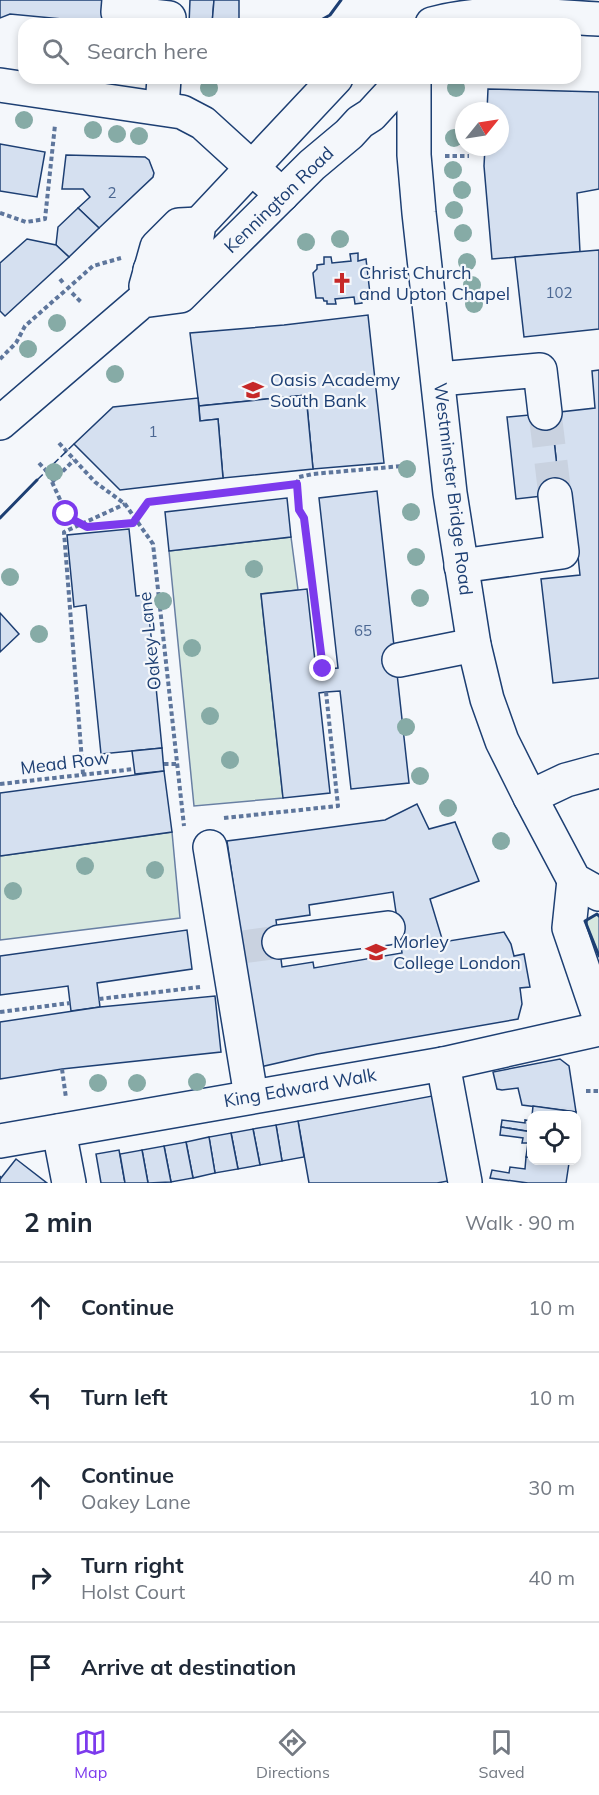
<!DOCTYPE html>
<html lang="en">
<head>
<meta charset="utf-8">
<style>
	:root { --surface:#fff; --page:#f2f2f3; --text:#1f2937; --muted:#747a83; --line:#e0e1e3; --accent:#7c3aed }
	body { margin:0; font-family:Mulish,sans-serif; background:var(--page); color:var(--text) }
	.controls { position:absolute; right:18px; bottom:18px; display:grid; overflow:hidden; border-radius:12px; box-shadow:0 3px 9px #0003 }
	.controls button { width:54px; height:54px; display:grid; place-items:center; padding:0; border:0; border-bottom:2px solid var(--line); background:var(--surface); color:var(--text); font:30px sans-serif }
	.compass { position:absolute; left:455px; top:102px; width:54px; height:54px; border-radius:50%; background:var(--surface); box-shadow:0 3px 9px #0003; rotate:60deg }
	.stop { position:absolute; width:18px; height:18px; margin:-14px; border:4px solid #7c3aed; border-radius:50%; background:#fff }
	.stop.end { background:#7c3aed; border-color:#fff; box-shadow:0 2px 6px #0008 }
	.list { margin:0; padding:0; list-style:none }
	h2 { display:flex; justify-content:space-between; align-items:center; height:78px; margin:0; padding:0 24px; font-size:26px }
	h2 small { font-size:20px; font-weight:400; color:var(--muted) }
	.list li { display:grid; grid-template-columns:39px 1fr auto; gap:18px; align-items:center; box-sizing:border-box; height:90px; padding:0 24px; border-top:2px solid var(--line) }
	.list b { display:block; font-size:22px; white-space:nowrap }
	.list p { margin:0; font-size:20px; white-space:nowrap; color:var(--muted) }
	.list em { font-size:20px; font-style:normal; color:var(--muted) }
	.icon { flex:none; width:33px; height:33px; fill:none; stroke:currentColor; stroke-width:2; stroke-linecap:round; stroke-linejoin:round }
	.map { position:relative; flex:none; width:599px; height:1183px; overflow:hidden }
	.search { position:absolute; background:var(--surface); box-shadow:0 3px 9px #0003; left:18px; right:18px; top:18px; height:66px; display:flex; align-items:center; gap:15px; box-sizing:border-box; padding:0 21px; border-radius:18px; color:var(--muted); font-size:22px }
	.sheet { height:528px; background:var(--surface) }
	nav { display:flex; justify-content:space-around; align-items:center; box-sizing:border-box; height:84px; border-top:2px solid var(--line); background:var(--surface); font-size:16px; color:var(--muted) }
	nav a { display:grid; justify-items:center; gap:3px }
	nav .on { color:var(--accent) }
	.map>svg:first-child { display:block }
	.green { fill:#d7e8df; stroke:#687fa3; stroke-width:1.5 }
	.building { fill:#d5e0f0; stroke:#1d3f73; stroke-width:1.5; fill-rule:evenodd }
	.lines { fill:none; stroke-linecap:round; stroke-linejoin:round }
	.minor-tunnel { stroke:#c9d2e0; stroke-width:33; stroke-dasharray:33 16; stroke-linecap:butt }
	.minor-casing { stroke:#1d3f73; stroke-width:36 }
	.major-casing { stroke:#1d3f73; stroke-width:36 }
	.path { stroke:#5e769c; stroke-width:4; stroke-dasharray:4.5 3; stroke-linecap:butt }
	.minor { stroke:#f4f7fb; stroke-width:33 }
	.major { stroke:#f4f7fb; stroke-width:33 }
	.path-bridge { stroke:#5e769c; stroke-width:4; stroke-dasharray:4.5 3; stroke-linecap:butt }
	.fence { stroke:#1d3f73; stroke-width:1.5; stroke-dasharray:8 3; stroke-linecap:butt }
	.wall { stroke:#1d3f73; stroke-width:3 }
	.tree { fill:#86aba6 }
	.route { stroke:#7c3aed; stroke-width:8 }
	.labels { text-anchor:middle; stroke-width:4.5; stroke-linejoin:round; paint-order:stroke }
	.number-label { font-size:15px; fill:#4b6792 }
	.street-label { font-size:18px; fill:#1d3f73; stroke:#f4f7fb }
	.poi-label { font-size:18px; fill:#1d3f73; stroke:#f4f7fb; text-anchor:start }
</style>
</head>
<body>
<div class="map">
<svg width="599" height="1183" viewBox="0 0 599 1183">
	<rect width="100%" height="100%" fill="#f4f7fb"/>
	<g class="green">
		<path d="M 291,537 L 298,590 L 261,594 L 283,798 L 194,806 L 169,551 Z"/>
		<path d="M 172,832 L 180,918 L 0,940 L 0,856 Z"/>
		<path d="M 597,914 L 599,916 L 599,956 L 585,921 Z"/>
	</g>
	<g class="building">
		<path d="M 0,0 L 106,0 L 104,23 L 10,14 L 0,18 Z"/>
		<path d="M 190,0 L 214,0 L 212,24 L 189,24 Z"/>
		<path d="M 214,0 L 239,0 L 239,24 L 212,24 Z"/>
		<path d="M 488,89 L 599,92 L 599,189 L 577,193 L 580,252 L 492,259 L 484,166 L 485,147 L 500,147 L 500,111 L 487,111 Z"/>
		<path d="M 0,144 L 45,152 L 37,197 L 0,191 Z"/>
		<path d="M 66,155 L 145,157 L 149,160 L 154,173 L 153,177 L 99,228 L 78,208 L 90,197 L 83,189 L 62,189 Z"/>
		<path d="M 78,208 L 99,228 L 69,257 L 56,245 L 58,227 Z"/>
		<path d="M 27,239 L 56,245 L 69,257 L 5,316 L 0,311 L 0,263 Z"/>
		<path d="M 599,250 L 599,329 L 524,337 L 515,257 Z"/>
		<path d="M 358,253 L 358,261 L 366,259 L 370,294 L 362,294 L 362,303 L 355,304 L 354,297 L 335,299 L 336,304 L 327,304 L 327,301 L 324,301 L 323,298 L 316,298 L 313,273 L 317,269 L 317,265 L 324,264 L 324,257 L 331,257 L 332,263 L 351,261 L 350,254 Z"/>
		<path d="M 368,315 L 384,463 L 313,469 L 306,395 L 199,406 L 190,333 L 284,325 Z"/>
		<path d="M 599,370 L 599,678 L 553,683 L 541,579 L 580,575 L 571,493 L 560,494 L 551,413 L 595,408 L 592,371 Z"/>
		<path d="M 306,395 L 313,469 L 223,478 L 218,419 L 200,421 L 199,406 Z"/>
		<path d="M 198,398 L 200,421 L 218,419 L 223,478 L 120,490 L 74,444 L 113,407 Z"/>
		<path d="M 551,413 L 560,494 L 516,499 L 507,417 Z"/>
		<path d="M 377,491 L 409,783 L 351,789 L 340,691 L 326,692 L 319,693 L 330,793 L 283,798 L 261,594 L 307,589 L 316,670 L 338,668 L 319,498 Z"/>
		<path d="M 287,498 L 291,537 L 169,551 L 165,512 Z"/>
		<path d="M 129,529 L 136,596 L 147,595 L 162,748 L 101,754 L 86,605 L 74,607 L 67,535 Z"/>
		<path d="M 0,613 L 19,634 L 0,652 Z"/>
		<path d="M 162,748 L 164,771 L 135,774 L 132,751 Z"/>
		<path d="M 164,771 L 172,832 L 0,856 L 0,793 Z"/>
		<path d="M 417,804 L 429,829 L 455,822 L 479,881 L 430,899 L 443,942 L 504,932 L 511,944 L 514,956 L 524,954 L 530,987 L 520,988 L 522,1004 L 518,1019 L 317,1054 L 260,1067 L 227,841 L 385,820 ZM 393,892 L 402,953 L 314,968 L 313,962 L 282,967 L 276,920 L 310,915 L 309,905 Z"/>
		<path d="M 187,930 L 192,969 L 97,983 L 100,1007 L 71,1011 L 68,986 L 0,995 L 0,956 Z"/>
		<path d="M 215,996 L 221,1052 L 62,1069 L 0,1079 L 0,1022 L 100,1007 Z"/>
		<path d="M 560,1059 L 569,1066 L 576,1112 L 522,1105 L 518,1088 L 502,1090 L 497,1089 L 493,1072 Z"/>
		<path d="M 432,1096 L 448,1181 L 437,1183 L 309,1183 L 298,1121 Z"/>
		<path d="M 533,1106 L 576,1112 L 576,1116 L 532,1116 Z"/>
		<path d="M 532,1119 L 532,1132 L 501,1127 L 502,1120 L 525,1123 L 525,1120 L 531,1121 Z"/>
		<path d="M 298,1121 L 304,1157 L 282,1161 L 276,1125 Z"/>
		<path d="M 276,1125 L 282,1161 L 260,1165 L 253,1129 Z"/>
		<path d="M 501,1127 L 532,1132 L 532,1158 L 526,1157 L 528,1143 L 522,1143 L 523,1138 L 500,1135 Z"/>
		<path d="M 253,1129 L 260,1165 L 238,1169 L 231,1133 Z"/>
		<path d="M 231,1133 L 238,1169 L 215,1173 L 209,1137 Z"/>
		<path d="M 209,1137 L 215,1173 L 193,1178 L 186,1142 Z"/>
		<path d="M 186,1142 L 193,1178 L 171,1182 L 164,1146 Z"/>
		<path d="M 164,1146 L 171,1182 L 148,1183 L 142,1150 Z"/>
		<path d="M 119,1150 L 125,1183 L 101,1183 L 96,1154 Z"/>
		<path d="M 142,1150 L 148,1183 L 125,1183 L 120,1154 Z"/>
		<path d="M 526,1157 L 532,1158 L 532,1160 L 569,1163 L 566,1183 L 528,1183 L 490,1178 L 492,1170 L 509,1173 L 510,1167 L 525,1169 Z"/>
		<path d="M 16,1159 L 47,1183 L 0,1183 L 0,1176 L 1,1178 Z"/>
	</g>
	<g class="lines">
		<g class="minor-tunnel">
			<path d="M 545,413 L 555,495"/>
			<path d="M 242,947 L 279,942"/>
		</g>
		<defs>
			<g id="minor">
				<path d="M 119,0 L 118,12 L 169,18"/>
				<path d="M 0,85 L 182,112 L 203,123 L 282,195"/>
				<path d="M 162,108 L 164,78"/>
				<path d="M 439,379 L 540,370 L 545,413"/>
				<path d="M 461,566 L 562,552 L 555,495"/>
				<path d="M 399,660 L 474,645"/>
				<path d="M 530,797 L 566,780 L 599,771"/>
				<path d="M 210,847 L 251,1096"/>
				<path d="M 279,942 L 388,928"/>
				<path d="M 443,1064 L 465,1182"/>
				<path d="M 59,1131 L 69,1183"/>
				<path d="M 0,1141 L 443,1064 L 599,1029"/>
			</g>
			<g id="major">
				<path d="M 432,24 C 486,9 543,16 599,19"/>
				<path d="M 414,78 L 414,155 L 419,213 L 450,493 L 474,645 L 487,699 L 502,741 L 530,797 L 574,880 L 599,894"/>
				<path d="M 150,270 L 173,265 L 184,256 L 196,243 L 199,224 L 336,78"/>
				<path d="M 146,286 L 157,247 L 179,225 L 199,224"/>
				<path d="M 0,423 L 142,301 L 180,296 L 312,165 L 349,134 L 360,122 L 371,115 L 405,78"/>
				<path d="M 574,880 L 569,928 L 599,1016"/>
			</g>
		</defs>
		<use href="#minor" class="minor-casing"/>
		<use href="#major" class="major-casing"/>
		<g class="path">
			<path d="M 468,78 L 470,80"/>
			<path d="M 470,108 L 487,107"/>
			<path d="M 445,156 L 469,156"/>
			<path d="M 0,213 L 26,222 L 45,219 L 55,125"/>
			<path d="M 60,279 L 64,284"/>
			<path d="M 72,293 L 81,302"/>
			<path d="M 0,359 L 16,343 L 25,326 L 93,266 L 121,258"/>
			<path d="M 59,443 L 95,482 L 125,504 L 153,544 L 184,826"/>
			<path d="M 39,463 L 54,479"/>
			<path d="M 52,482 L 74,460"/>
			<path d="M 297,484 L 299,511 L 304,518 L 323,669"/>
			<path d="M 148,502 L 297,484 L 299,477 L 313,474 L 402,466"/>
			<path d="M 164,764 L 177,764"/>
			<path d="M 83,774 L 64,532 L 125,504"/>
			<path d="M 0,784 L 134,769"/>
			<path d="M 224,818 L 338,806 L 326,692"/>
			<path d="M 99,999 L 200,987"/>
			<path d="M 0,1012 L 70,1003"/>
			<path d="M 62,1069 L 66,1098"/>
			<path d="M 586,1091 L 598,1091"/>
		</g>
		<use href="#minor" class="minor"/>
		<use href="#major" class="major"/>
		<path class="path-bridge" d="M 52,482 L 68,517 L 87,527 L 133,523 L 148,502"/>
		<path class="fence" d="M 37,480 L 74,444"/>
		<g class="wall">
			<path d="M 314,24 L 330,15 L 341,0"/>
			<path d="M 0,518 L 37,480"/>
			<path d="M 599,916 L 597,914 L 585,921 L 599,956"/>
		</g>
	</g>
	<g class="tree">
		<circle cx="209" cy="88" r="9"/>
		<circle cx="456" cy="88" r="9"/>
		<circle cx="24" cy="120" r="9"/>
		<circle cx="93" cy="130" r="9"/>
		<circle cx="117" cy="134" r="9"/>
		<circle cx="139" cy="136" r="9"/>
		<circle cx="454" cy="138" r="9"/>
		<circle cx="453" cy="170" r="9"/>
		<circle cx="462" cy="190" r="9"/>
		<circle cx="454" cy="210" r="9"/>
		<circle cx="463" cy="233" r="9"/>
		<circle cx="340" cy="239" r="9"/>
		<circle cx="306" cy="242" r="9"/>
		<circle cx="467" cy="262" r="9"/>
		<circle cx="472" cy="285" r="9"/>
		<circle cx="474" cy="304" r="9"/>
		<circle cx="57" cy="323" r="9"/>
		<circle cx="28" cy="349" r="9"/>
		<circle cx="115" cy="374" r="9"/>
		<circle cx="407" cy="469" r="9"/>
		<circle cx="54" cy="472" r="9"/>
		<circle cx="411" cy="512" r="9"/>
		<circle cx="416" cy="557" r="9"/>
		<circle cx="254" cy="569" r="9"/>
		<circle cx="10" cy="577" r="9"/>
		<circle cx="420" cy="598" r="9"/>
		<circle cx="163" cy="601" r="9"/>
		<circle cx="39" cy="634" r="9"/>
		<circle cx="192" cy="648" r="9"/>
		<circle cx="210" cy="716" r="9"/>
		<circle cx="406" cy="727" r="9"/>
		<circle cx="230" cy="760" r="9"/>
		<circle cx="420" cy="776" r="9"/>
		<circle cx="448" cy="808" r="9"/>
		<circle cx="501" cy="841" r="9"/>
		<circle cx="85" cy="866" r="9"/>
		<circle cx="155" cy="870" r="9"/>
		<circle cx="13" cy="891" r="9"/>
		<circle cx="197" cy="1082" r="9"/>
		<circle cx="98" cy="1083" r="9"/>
		<circle cx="137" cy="1083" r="9"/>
	</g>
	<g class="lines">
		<path class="route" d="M 66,514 L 68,517 L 87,527 L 133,523 L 148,502 L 297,484 L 299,510 L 304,518 L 323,669"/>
	</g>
	<defs>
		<symbol id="church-bare" viewBox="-9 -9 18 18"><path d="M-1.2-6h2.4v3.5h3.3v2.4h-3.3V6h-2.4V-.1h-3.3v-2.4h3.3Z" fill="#c62828" stroke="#f4f7fb" stroke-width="2.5" paint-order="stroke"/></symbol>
		<symbol id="school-bare" viewBox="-9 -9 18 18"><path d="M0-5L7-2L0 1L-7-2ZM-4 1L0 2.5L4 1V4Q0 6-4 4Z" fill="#c62828" stroke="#f4f7fb" stroke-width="2.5" paint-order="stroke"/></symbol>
		<symbol id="university-bare" viewBox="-9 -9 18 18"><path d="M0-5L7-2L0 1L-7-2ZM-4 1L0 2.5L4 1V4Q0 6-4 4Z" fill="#c62828" stroke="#f4f7fb" stroke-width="2.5" paint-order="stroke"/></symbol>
	</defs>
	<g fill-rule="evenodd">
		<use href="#church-bare" x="327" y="268" width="30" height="30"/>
		<use href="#school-bare" x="238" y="375" width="30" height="30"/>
		<use href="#university-bare" x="361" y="937" width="30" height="30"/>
	</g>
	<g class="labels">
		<g class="number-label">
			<text x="112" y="198">2</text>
			<text x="559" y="298">102</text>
			<text x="153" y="437">1</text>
			<text x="363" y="636">65</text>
		</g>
		<g class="street-label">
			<text transform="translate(279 200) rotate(-44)" y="6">Kennington Road</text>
			<text transform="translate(453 489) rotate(83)" y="6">Westminster Bridge Road</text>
			<text transform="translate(150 641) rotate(-96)" y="6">Oakey Lane</text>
			<text transform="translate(65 763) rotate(-7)" y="6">Mead Row</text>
			<text transform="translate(300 1088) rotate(-10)" y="6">King Edward Walk</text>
		</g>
		<g class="poi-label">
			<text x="359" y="279">Christ Church<tspan x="359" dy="21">and Upton Chapel</tspan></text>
			<text x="270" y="386">Oasis Academy<tspan x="270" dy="21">South Bank</tspan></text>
			<text x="393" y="948">Morley<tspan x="393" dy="21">College London</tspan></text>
		</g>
	</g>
</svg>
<div class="controls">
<button><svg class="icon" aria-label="locate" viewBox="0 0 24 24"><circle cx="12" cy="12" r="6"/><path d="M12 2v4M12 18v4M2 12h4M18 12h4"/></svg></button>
</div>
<svg class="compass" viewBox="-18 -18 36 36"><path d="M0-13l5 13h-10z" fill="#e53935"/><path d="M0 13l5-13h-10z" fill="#747a83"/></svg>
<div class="stop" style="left:66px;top:514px"></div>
<div class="stop end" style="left:323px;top:669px"></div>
<div class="search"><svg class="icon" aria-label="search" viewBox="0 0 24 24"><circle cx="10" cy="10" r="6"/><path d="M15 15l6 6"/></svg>Search here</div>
</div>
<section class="sheet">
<h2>2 min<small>Walk · 90 m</small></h2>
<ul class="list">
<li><svg class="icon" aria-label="ahead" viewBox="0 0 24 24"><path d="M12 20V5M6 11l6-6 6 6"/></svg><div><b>Continue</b></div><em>10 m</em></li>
<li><svg class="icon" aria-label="left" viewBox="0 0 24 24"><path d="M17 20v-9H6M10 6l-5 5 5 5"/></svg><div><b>Turn left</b></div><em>10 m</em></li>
<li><svg class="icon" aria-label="ahead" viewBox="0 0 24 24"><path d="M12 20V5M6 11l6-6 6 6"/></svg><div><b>Continue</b><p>Oakey Lane</p></div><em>30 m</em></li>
<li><svg class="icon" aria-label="right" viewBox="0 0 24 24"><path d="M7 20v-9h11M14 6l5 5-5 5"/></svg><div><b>Turn right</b><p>Holst Court</p></div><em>40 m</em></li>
<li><svg class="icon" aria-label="arrive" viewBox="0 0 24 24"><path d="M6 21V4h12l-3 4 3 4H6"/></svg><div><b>Arrive at destination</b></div></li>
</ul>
</section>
<nav>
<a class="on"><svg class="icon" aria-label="map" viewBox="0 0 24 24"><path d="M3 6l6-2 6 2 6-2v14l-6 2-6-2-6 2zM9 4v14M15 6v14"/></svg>Map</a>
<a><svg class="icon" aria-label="directions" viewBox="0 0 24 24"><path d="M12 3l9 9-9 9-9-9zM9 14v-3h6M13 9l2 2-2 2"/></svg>Directions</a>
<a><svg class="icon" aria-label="saved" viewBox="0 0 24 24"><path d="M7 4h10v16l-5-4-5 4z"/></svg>Saved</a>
</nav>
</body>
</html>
